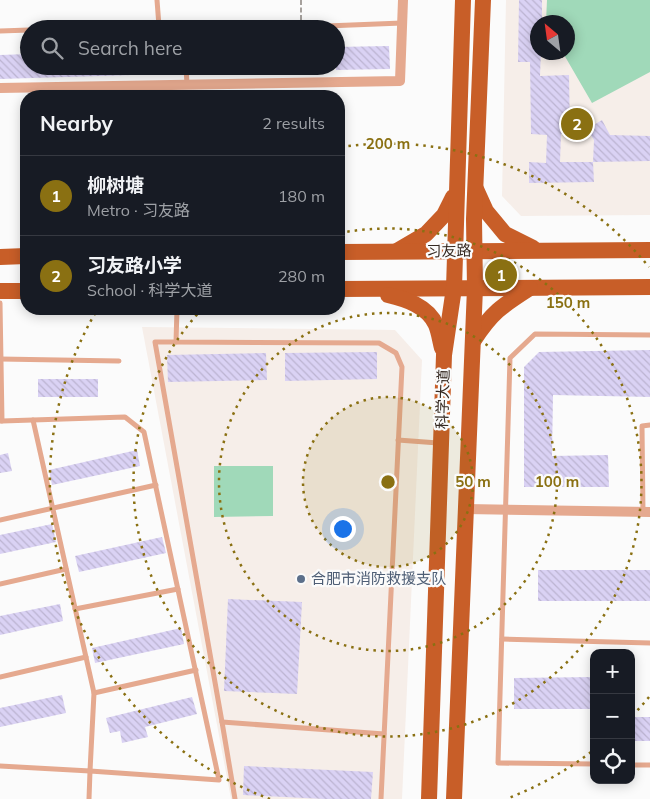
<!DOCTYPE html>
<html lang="en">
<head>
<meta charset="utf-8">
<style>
	:root { --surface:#171b24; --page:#20242c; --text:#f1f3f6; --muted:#9ea1a6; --line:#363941; --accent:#8a7012 }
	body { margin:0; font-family:Mulish,"Noto Sans SC",sans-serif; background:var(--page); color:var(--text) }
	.controls { position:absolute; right:15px; bottom:15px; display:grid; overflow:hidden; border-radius:10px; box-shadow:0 2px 12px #0003 }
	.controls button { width:45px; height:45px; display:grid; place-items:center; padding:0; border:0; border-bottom:1px solid var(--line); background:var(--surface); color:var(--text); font:25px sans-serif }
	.compass { position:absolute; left:530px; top:15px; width:45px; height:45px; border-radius:50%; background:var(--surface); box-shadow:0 2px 12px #0003; rotate:331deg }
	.you { position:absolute; left:342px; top:528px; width:18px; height:18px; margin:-12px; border:4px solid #fff; border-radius:50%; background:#1a73e8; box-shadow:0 0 0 8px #1a73e833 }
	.badge { display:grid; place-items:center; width:32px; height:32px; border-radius:50%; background:var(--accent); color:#fff; font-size:16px; font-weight:700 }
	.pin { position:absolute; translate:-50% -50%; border:2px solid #fff; box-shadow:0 1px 5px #0006 }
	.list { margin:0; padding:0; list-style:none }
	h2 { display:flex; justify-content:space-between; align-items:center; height:65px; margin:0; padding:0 20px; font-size:21px }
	h2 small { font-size:16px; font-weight:400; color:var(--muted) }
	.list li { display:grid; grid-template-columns:32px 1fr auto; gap:15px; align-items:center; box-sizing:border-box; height:80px; padding:0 20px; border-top:1px solid var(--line) }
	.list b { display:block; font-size:19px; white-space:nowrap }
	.list p { margin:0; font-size:16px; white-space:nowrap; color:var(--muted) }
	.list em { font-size:16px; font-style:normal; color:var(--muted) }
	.icon { flex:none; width:28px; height:28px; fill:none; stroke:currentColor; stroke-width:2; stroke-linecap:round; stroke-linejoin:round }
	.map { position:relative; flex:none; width:650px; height:799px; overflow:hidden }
	.search { position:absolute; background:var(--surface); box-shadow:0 2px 12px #0003; left:20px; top:20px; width:325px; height:55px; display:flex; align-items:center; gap:12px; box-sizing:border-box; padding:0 18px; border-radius:28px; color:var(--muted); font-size:19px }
	.panel { position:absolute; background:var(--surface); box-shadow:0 2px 12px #0003; left:20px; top:90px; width:325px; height:225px; border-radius:20px }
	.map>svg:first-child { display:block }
	.built { fill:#f6eee9; fill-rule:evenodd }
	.grass { fill:#a0d9b9 }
	.building { fill:url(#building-back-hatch) }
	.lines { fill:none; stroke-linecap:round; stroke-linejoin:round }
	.path { stroke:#a6a19d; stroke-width:2; stroke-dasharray:5 2.5; stroke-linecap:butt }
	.lane { stroke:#e5a98f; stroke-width:5 }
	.street { stroke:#e5a98f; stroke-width:10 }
	.primary { stroke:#c85e28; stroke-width:16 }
	.ring { fill:none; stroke:#8a7012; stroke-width:2.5; stroke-dasharray:2.5 5 }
	.service-dot { fill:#5c6f8a; stroke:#fbfbfb; stroke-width:2 }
	.labels { text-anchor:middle; stroke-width:4.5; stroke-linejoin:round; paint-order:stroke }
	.street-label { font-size:15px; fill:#352921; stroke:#fbfbfb }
	.service-label { font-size:15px; fill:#4e5e75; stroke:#fbfbfb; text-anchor:start }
	.centre { fill:#8a7012; stroke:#fbfbfb; stroke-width:2.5 }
	.ring-label { font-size:15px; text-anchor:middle; font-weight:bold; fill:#8a7012; stroke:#fbfbfb; stroke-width:4.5; stroke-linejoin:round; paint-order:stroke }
</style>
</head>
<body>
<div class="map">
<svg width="650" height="799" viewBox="0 0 650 799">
	<defs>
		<pattern id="building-back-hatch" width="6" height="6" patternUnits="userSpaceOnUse" patternTransform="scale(1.25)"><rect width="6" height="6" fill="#dad2f4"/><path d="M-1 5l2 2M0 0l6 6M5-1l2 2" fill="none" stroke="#bcb4d1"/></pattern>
	</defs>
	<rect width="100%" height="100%" fill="#fbfbfb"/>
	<g class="built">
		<path d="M 506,0 L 650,0 L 650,215 L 521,216 L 502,196 ZM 538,22 L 568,22 L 568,52 L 538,52 Z"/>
		<path d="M 142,327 L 395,330 L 422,360 L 402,799 L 231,799 Z"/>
	</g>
	<g class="grass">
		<path d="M 547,0 L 650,0 L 650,72 L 592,103 L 563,53 L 568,52 L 568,22 L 546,22 Z"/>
		<path d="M 214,466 L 273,466 L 273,516 L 214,517 Z"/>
	</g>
	<g class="building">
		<path d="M 519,0 L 542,0 L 542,22 L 538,22 L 538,52 L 541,52 L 540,76 L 569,75 L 570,134 L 561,134 L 560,162 L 593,162 L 594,182 L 529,183 L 529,162 L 546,163 L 547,135 L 531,134 L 530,62 L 518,62 Z"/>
		<path d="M 389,46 L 390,69 L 336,70 L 336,47 Z"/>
		<path d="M 29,54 L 29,66 L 165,66 L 165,74 L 0,79 L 0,55 Z"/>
		<path d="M 602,120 L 610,135 L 650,136 L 650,161 L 593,162 L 594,140 L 587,129 Z"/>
		<path d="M 650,350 L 650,397 L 553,395 L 552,456 L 608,455 L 609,487 L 524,487 L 524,367 L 539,352 Z"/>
		<path d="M 377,352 L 377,379 L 285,381 L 285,353 Z"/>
		<path d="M 266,353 L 267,380 L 168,382 L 167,355 Z"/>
		<rect x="38" y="379" width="60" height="18"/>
		<path d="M 137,450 L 140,466 L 52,485 L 49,470 Z"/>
		<path d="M 8,453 L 12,471 L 0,473 L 0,455 Z"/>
		<path d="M 52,524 L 56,542 L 0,554 L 0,535 Z"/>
		<path d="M 162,537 L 166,553 L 79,572 L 75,556 Z"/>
		<rect x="538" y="570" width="112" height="31"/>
		<path d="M 228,599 L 302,602 L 297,694 L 224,691 Z"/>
		<path d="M 60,604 L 63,621 L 0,635 L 0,616 Z"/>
		<path d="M 181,628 L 184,644 L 95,663 L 92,648 Z"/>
		<path d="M 594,677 L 594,709 L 514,709 L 514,678 Z"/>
		<path d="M 62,695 L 66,713 L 0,727 L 0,708 Z"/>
		<path d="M 192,697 L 197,714 L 145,727 L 148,737 L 122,743 L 120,731 L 110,733 L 106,718 Z"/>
		<rect x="631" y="717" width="19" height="24"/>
		<path d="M 244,766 L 373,772 L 371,799 L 325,799 L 243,795 Z"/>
	</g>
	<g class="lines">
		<g class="path">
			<path d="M 301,20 L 301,0"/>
			<path d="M 193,26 L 293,27"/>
		</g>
		<g class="lane">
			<path d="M 159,26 L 184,26 L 184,29"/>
			<path d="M 301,27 L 402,23"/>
			<path d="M 81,29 L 159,26 L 157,0"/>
			<path d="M 0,31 L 29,30"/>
			<path d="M 186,66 L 187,85"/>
			<path d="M 0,303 L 2,421 L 0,421"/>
			<path d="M 177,309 L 176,342 L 379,343 L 396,353 L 402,367 L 381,799"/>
			<path d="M 176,342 L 155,342 L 222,722"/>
			<path d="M 0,359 L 119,361"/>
			<path d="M 2,421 L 125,417 L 144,432 L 219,780 L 90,771 L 89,799"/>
			<path d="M 398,440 L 438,443"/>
			<path d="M 643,512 L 642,426 L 650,425"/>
			<path d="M 0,520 L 156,485"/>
			<path d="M 0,584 L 66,569"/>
			<path d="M 75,609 L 178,589"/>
			<path d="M 502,639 L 650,643"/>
			<path d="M 0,677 L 86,657"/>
			<path d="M 94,693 L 196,670"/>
			<path d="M 594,764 L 498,763 L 510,358 L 535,334 L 650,335"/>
			<path d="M 631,765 L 650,765"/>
			<path d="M 0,766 L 90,771 L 94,693 L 33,420"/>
			<path d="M 235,799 L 222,722 L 384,734"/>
		</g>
		<g class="street">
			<path d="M 0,88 L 400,81 L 403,0"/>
			<path d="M 466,509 L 650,512"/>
		</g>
		<g class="primary">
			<path d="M 476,189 L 486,211 L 505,234 L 533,248"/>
			<path d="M 397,251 L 426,234 L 444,215 L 453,197"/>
			<path d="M 339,252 L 650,250"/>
			<path d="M 0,257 L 26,256"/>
			<path d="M 339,289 L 650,287"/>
			<path d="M 0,291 L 26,291"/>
			<path d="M 388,295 C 405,299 428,306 436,325 C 439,332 440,341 442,348"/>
			<path d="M 474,340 C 492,312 502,306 530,288"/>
			<path d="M 429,799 L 444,355 L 454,288 L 463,0"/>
			<path d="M 454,799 L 475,288 L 474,219 L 483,0"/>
		</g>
	</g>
	<circle cx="388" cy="482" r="85" fill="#8a7012" fill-opacity=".12"/>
	<g class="ring">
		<circle cx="388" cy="482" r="85"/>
		<circle cx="388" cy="482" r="169"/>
		<path d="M340 233A254 254 0 1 1 202 309"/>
		<path d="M649 697A338 338 0 0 1 633 715M591 752A338 338 0 0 1 506 799M270 799A338 338 0 0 1 97 310M341 147A338 338 0 0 1 649 267"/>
	</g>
	<circle class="service-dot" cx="301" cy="579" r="5"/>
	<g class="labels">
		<g class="street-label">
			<text transform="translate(449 251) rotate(-1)" y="5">习友路</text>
			<text transform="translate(443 399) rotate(-88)" y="5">科学大道</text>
		</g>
		<g class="service-label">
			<text x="311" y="584">合肥市消防救援支队</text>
		</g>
	</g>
	<circle cx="388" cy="482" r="8" class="centre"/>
	<g class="ring-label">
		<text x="388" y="149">200 m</text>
		<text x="568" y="308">150 m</text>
		<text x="473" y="487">50 m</text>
		<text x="557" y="487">100 m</text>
	</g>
</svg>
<div class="controls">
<button>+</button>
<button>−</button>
<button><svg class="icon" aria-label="locate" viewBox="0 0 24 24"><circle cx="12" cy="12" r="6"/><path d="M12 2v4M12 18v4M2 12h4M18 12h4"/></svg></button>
</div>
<svg class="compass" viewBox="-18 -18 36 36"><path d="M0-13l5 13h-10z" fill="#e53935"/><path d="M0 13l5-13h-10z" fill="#9ea1a6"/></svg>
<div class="you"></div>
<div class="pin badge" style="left:501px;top:275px">1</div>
<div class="pin badge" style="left:577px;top:124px">2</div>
<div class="search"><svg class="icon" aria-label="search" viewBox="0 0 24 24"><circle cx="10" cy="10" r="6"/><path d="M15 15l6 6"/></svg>Search here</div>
<section class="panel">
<h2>Nearby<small>2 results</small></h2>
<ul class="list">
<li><span class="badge">1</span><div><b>柳树塘</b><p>Metro · 习友路</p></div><em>180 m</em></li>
<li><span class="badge">2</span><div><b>习友路小学</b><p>School · 科学大道</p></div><em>280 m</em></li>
</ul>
</section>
</div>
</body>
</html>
